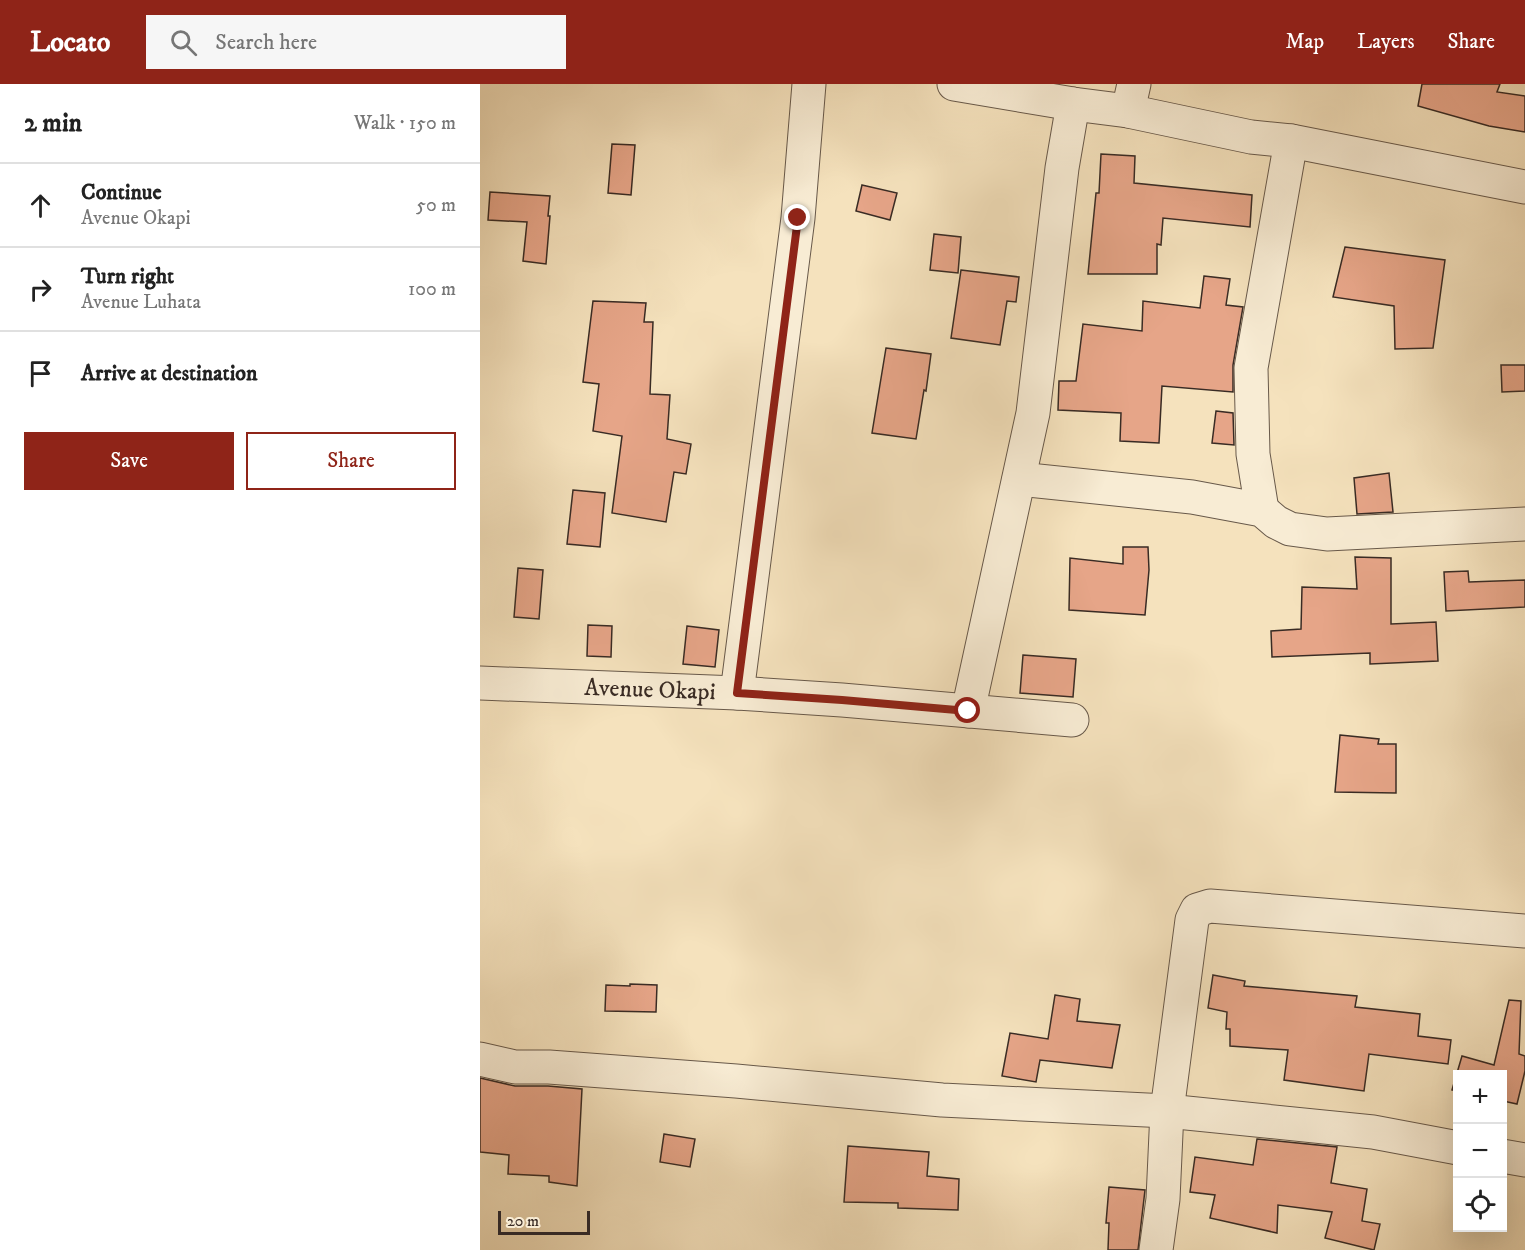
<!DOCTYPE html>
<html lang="en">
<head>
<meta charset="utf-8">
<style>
	:root { --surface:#fff; --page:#f6f6f6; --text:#222; --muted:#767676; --line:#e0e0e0; --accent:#8f2418 }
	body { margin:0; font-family:"IM FELL DW Pica",serif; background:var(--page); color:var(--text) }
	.controls { position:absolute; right:18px; bottom:18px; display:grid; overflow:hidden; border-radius:0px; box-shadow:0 6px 24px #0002 }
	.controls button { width:54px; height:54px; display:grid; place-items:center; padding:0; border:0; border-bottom:2px solid var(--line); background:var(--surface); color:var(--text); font:30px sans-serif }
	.scale { position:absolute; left:18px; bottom:15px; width:92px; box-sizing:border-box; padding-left:6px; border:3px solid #392b24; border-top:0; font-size:16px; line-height:21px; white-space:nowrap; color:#392b24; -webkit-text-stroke:4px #f8ecd4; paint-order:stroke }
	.stop { position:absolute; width:18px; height:18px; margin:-14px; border:4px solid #8f2418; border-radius:50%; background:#fff }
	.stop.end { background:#8f2418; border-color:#fff; box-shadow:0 2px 6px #0008 }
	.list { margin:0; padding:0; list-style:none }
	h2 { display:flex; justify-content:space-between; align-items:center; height:78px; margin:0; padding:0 24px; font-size:26px }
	h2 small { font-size:20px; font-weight:400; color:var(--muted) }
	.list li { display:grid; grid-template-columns:39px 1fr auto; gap:18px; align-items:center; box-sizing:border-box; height:84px; padding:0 24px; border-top:2px solid var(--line) }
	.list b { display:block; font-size:22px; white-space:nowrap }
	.list p { margin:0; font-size:20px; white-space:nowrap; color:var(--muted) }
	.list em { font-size:20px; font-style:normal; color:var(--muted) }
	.actions { display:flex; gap:12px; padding:18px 24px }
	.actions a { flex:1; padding:14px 0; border:2px solid var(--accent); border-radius:0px; text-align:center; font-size:21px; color:var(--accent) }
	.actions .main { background:var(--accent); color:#fff }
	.icon { flex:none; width:33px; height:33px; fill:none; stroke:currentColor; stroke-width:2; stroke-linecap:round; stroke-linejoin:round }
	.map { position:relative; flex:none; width:1045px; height:1166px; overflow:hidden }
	header { display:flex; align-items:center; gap:36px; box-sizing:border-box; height:84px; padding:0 30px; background:var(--accent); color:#fff }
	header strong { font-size:28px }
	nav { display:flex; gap:33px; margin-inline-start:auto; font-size:21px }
	.search { width:420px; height:54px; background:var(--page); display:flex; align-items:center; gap:15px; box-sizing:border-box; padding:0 21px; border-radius:0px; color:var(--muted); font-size:22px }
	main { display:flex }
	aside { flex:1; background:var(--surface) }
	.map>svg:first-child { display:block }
	.building { fill:#e6a588; stroke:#392b24; stroke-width:1.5 }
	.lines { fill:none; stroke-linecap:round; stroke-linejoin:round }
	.minor-casing { stroke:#68594a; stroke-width:35 }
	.minor { stroke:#f8ecd4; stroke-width:33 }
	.route { stroke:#8f2418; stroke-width:8 }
	.labels { text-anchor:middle; stroke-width:4.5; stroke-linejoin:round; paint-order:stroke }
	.street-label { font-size:24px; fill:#392b24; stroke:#f8ecd4 }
</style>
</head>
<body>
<header>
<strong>Locato</strong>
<div class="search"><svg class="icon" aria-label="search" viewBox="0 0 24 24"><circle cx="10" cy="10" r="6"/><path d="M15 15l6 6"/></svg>Search here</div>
<nav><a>Map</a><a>Layers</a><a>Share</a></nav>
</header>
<main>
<aside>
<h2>2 min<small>Walk · 150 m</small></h2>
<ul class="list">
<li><svg class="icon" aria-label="ahead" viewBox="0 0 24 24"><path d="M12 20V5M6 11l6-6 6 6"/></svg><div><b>Continue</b><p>Avenue Okapi</p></div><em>50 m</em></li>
<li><svg class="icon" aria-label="right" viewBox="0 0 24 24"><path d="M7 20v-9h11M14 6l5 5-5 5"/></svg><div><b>Turn right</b><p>Avenue Luhata</p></div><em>100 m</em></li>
<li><svg class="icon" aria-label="arrive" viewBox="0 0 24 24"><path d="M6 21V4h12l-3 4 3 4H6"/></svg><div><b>Arrive at destination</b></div></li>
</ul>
<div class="actions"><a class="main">Save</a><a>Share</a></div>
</aside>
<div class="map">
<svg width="1045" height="1166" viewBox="0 0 1045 1166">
	<rect width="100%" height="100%" fill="#f5e2bd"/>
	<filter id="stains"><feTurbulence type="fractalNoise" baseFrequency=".00333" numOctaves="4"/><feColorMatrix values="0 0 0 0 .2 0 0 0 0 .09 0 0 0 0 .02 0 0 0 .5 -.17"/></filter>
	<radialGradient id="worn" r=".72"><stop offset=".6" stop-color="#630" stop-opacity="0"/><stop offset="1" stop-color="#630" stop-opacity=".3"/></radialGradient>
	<g class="building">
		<path d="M 942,0 L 1020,0 L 1017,8 L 1045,12 L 1045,48 L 1009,42 L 938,22 Z"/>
		<path d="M 132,60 L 155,61 L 151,111 L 128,109 Z"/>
		<path d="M 621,70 L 655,72 L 654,99 L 772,111 L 770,143 L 683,134 L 681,161 L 677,160 L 677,190 L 608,190 L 616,109 L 619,109 Z"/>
		<path d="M 382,101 L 417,109 L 410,136 L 376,127 Z"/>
		<path d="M 10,108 L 70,112 L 68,132 L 70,132 L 66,180 L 43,177 L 47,138 L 8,136 Z"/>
		<path d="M 454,150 L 481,153 L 478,189 L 450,186 Z"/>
		<path d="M 865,163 L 965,176 L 953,264 L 915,265 L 914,222 L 853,213 Z"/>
		<path d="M 481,186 L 539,193 L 536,218 L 527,217 L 520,261 L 471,254 Z"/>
		<path d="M 724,192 L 750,195 L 746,221 L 763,223 L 753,281 L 753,308 L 682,302 L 679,359 L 640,357 L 641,329 L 578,326 L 579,297 L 596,297 L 603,240 L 662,247 L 663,217 L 720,224 Z"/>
		<path d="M 113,217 L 166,219 L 164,238 L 173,238 L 170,310 L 190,311 L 187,355 L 211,360 L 206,390 L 194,388 L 186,438 L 132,429 L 142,352 L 113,347 L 119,300 L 103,298 Z"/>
		<path d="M 406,264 L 451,270 L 446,307 L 444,306 L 436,355 L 392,349 Z"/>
		<path d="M 1021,281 L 1045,281 L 1045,307 L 1022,308 Z"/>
		<path d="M 736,327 L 753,329 L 754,361 L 732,359 Z"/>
		<path d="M 909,389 L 913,428 L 877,430 L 874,394 Z"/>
		<path d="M 93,406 L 125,409 L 120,463 L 87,460 Z"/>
		<path d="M 643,463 L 668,463 L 669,486 L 665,531 L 589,526 L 590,474 L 643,480 Z"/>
		<path d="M 875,473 L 911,474 L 911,540 L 956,538 L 958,577 L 890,580 L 890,569 L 792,573 L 791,547 L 821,545 L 822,503 L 877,505 Z"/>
		<path d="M 38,484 L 63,486 L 59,535 L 34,533 Z"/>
		<path d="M 988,487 L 989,498 L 1045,496 L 1045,523 L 966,527 L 964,488 Z"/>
		<path d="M 108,541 L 132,542 L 131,573 L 107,572 Z"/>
		<path d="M 207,542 L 239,546 L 235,583 L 203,580 Z"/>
		<path d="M 543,571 L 596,575 L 593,613 L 540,609 Z"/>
		<path d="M 860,651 L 899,655 L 898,660 L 916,660 L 916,709 L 855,708 Z"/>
		<path d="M 733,891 L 765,897 L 764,902 L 877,912 L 875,923 L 940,930 L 938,952 L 971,956 L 968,980 L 889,970 L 884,1007 L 804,996 L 808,966 L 750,962 L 750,945 L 746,945 L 747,928 L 728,924 Z"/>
		<path d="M 150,900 L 177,901 L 176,928 L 125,927 L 126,901 L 150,902 Z"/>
		<path d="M 575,911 L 600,915 L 597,937 L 640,941 L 632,984 L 560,976 L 556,998 L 522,992 L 530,949 L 568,955 Z"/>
		<path d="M 1029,916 L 1041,917 L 1039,970 L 1045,972 L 1045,987 L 1037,1020 L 1023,1017 L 1023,990 L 978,990 L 978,1007 L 972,1006 L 982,972 L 1014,981 Z"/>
		<path d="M 0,994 L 35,1002 L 68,1002 L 102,1005 L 97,1102 L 69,1098 L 69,1092 L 28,1090 L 29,1071 L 0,1068 Z"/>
		<path d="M 184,1050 L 215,1055 L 210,1083 L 180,1078 Z"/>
		<path d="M 777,1055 L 857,1063 L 851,1099 L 887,1105 L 882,1137 L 900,1140 L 894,1166 L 845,1154 L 852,1128 L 798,1121 L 797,1149 L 730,1134 L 735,1111 L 710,1108 L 715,1073 L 773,1081 Z"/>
		<path d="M 368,1062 L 449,1068 L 447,1092 L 479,1095 L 478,1126 L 418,1124 L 418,1119 L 364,1118 Z"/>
		<path d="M 629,1103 L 665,1106 L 658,1166 L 628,1166 L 629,1139 L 626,1139 Z"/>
	</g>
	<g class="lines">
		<defs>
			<g id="minor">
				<path d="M 474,0 L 593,20 L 648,27 L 771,53 L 811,57 L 1045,103"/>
				<path d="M 648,27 L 654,0"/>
				<path d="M 539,395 L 712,413 L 782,426 L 796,438 L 810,445 L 847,450 L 1045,440"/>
				<path d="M 782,426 L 773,370 L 771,284 L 811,57"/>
				<path d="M 0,599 L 257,609 L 362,616 L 592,636"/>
				<path d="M 257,609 L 318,134 L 329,0"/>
				<path d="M 488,627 L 553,329 L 582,84 L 593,20"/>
				<path d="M 0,975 L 35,983 L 69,983 L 256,997 L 462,1016 L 687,1027 L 893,1048 L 978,1064"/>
				<path d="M 1022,1072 L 1045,1076"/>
				<path d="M 676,1166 L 683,1115 L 687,1027 L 712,836 L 717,826 L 730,822 L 1045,847"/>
			</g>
		</defs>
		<use href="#minor" class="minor-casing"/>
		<use href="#minor" class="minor"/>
	</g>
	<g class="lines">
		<path class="route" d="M 318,134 L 257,609 L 362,616 L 488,627"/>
	</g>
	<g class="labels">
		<g class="street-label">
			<text transform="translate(170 605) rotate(2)" y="8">Avenue Okapi</text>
		</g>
	</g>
	<rect width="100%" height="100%" filter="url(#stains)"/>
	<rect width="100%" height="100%" fill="url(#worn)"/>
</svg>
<div class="controls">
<button>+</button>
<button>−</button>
<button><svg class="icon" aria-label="locate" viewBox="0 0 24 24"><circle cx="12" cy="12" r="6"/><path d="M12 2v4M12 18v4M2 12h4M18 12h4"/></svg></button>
</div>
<div class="scale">20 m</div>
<div class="stop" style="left:488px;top:627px"></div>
<div class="stop end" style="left:318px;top:134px"></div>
</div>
</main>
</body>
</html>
